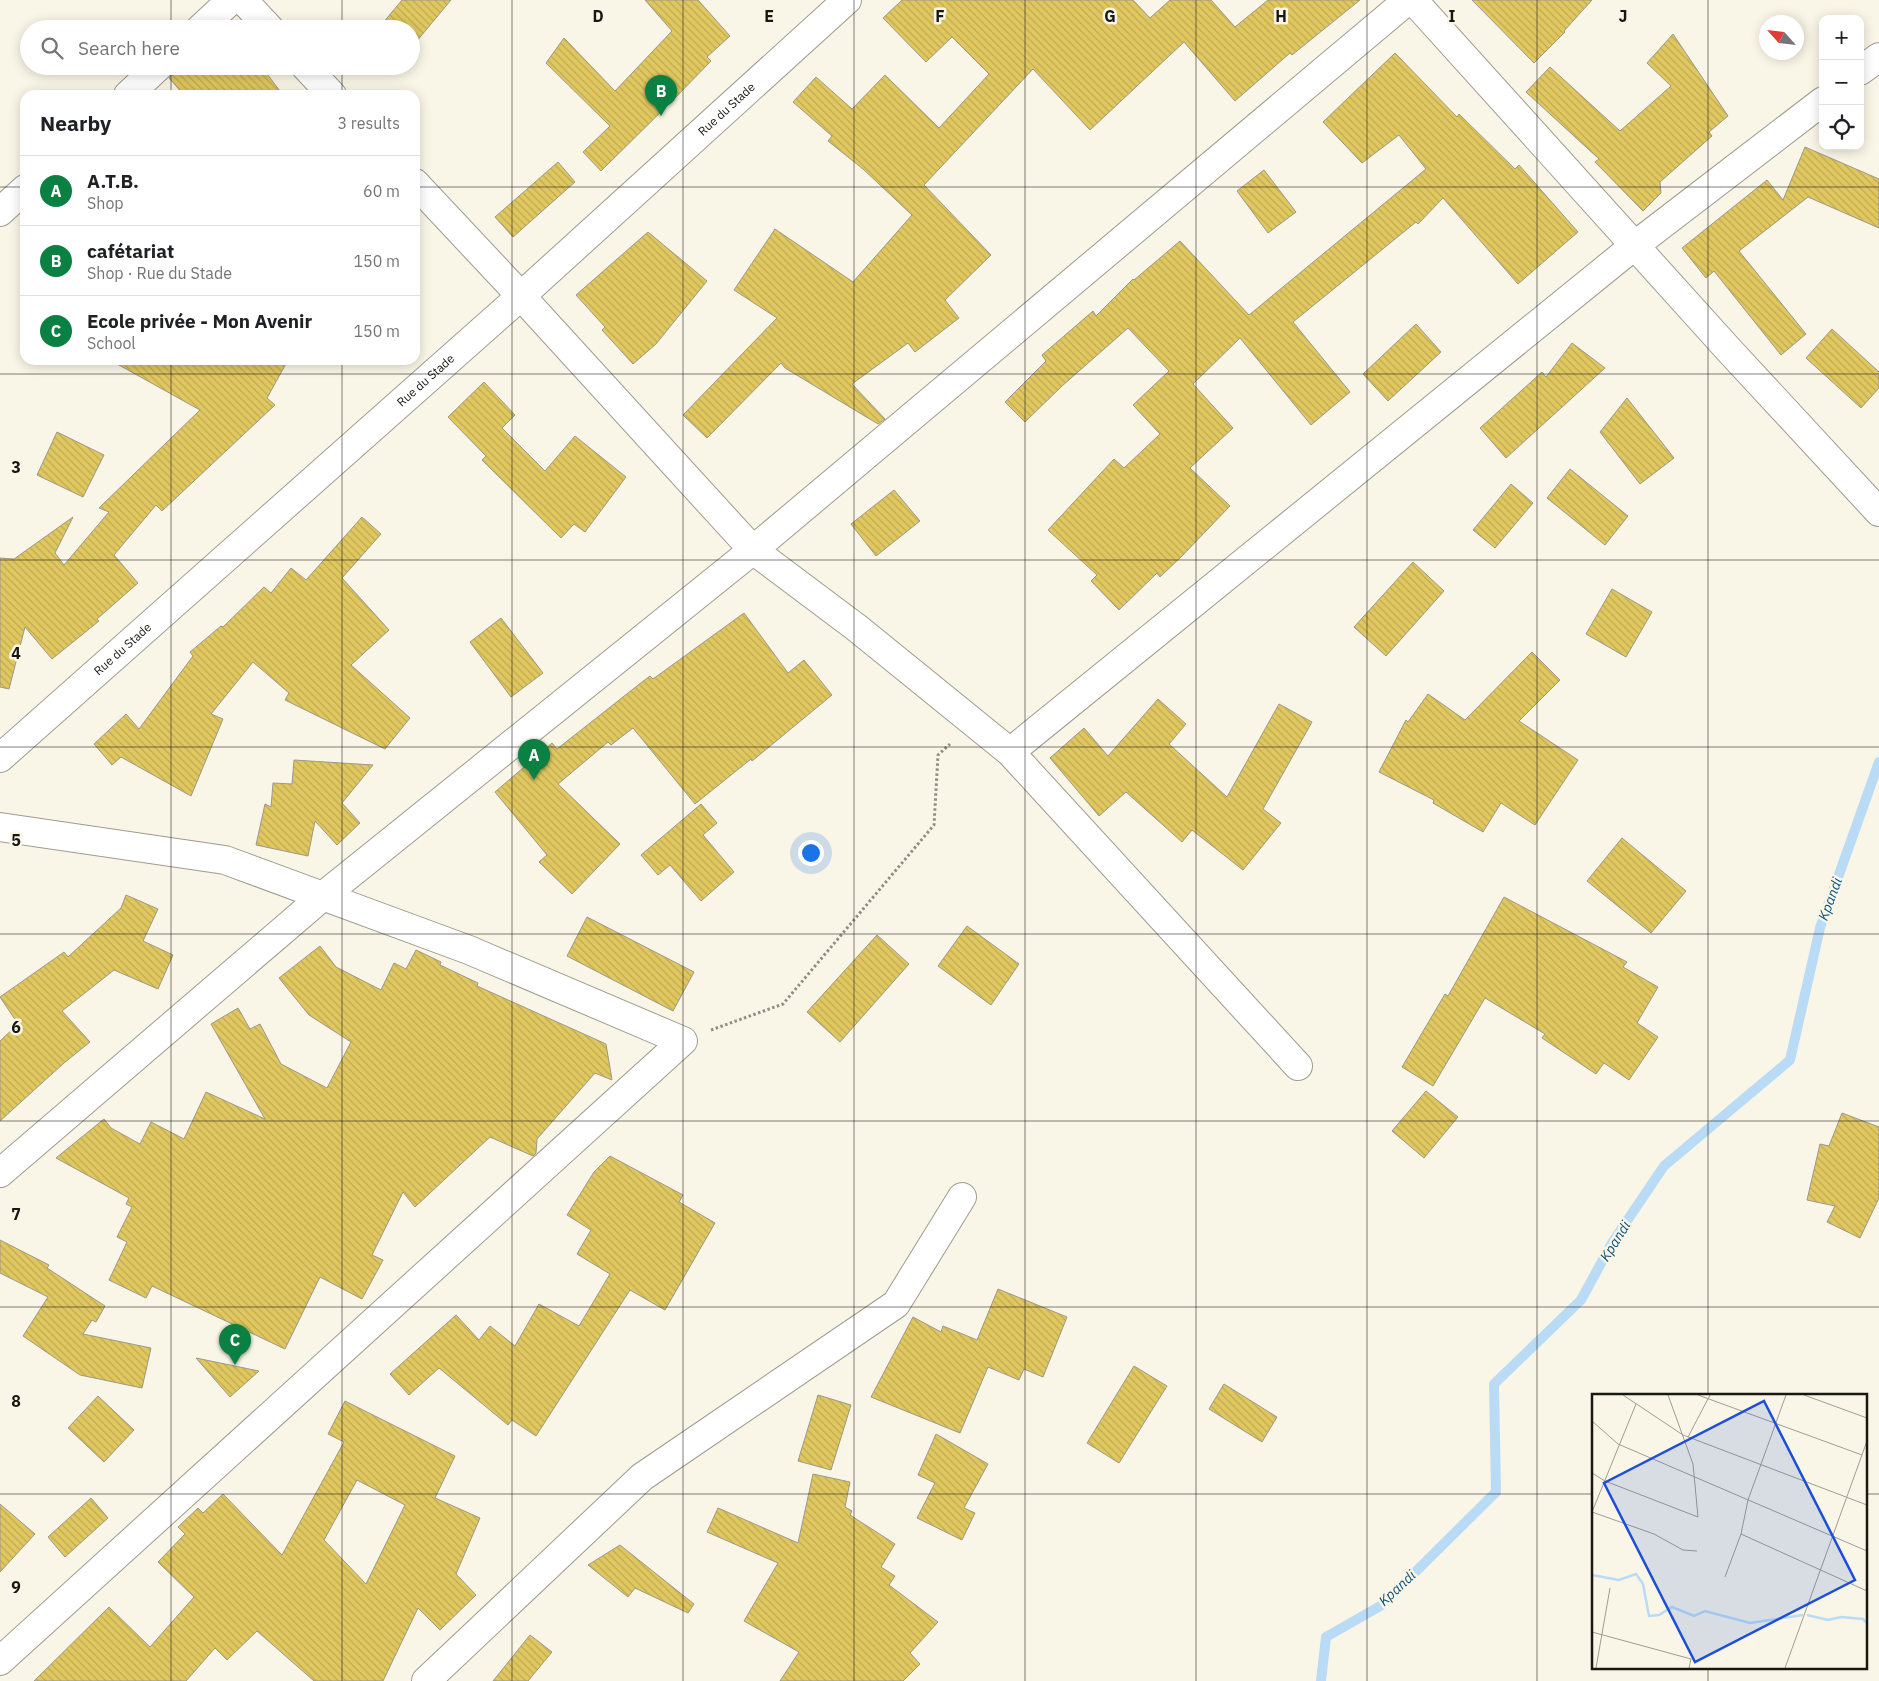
<!DOCTYPE html>
<html lang="en">
<head>
<meta charset="utf-8">
<style>
	:root { --surface:#fff; --page:#f6f6f6; --text:#202124; --muted:#757577; --line:#e0e0e0; --accent:#0b8043 }
	body { margin:0; font-family:"IBM Plex Sans",sans-serif; background:var(--page); color:var(--text) }
	.controls { position:absolute; right:15px; top:15px; display:grid; overflow:hidden; border-radius:10px; box-shadow:0 2px 12px #0003 }
	.controls button { width:45px; height:45px; display:grid; place-items:center; padding:0; border:0; border-bottom:1px solid var(--line); background:var(--surface); color:var(--text); font:25px sans-serif }
	.compass { position:absolute; left:1759px; top:15px; width:45px; height:45px; border-radius:50%; background:var(--surface); box-shadow:0 2px 12px #0003; rotate:297deg }
	.you { position:absolute; left:810px; top:852px; width:18px; height:18px; margin:-12px; border:4px solid #fff; border-radius:50%; background:#1a73e8; box-shadow:0 0 0 8px #1a73e833 }
	.badge { display:grid; place-items:center; width:32px; height:32px; border-radius:50%; background:var(--accent); color:#fff; font-size:16px; font-weight:700 }
	.pin { position:absolute; translate:-50% -41px; filter:drop-shadow(0 1px 2px #0008) }
	.pin::after { content:''; position:absolute; top:26px; width:18px; height:15px; background:inherit; clip-path:polygon(0 0,100% 0,50% 100%) }
	.list { margin:0; padding:0; list-style:none }
	h2 { display:flex; justify-content:space-between; align-items:center; height:65px; margin:0; padding:0 20px; font-size:21px }
	h2 small { font-size:16px; font-weight:400; color:var(--muted) }
	.list li { display:grid; grid-template-columns:32px 1fr auto; gap:15px; align-items:center; box-sizing:border-box; height:70px; padding:0 20px; border-top:1px solid var(--line) }
	.list b { display:block; font-size:19px; white-space:nowrap }
	.list p { margin:0; font-size:16px; white-space:nowrap; color:var(--muted) }
	.list em { font-size:16px; font-style:normal; color:var(--muted) }
	.icon { flex:none; width:28px; height:28px; fill:none; stroke:currentColor; stroke-width:2; stroke-linecap:round; stroke-linejoin:round }
	.map { position:relative; flex:none; width:1879px; height:1681px; overflow:hidden }
	.search { position:absolute; background:var(--surface); box-shadow:0 2px 12px #0003; left:20px; top:20px; width:400px; height:55px; display:flex; align-items:center; gap:12px; box-sizing:border-box; padding:0 18px; border-radius:28px; color:var(--muted); font-size:19px }
	.panel { position:absolute; background:var(--surface); box-shadow:0 2px 12px #0003; left:20px; top:90px; width:400px; height:275px; border-radius:15px }
	.map>svg:first-child { display:block }
	.lines { fill:none; stroke-linecap:round; stroke-linejoin:round }
	.stream { stroke:#b9dbf5; stroke-width:10 }
	.building { fill:url(#building-back-hatch); stroke:#9c998b; fill-rule:evenodd }
	.minor-casing { stroke:#9f9b8d; stroke-width:30 }
	.path { stroke:#908d83; stroke-width:3; stroke-dasharray:2.5 2.5; stroke-linecap:butt }
	.minor { stroke:#fff; stroke-width:28 }
	.grid { fill:none; stroke:#181712; stroke-width:1; stroke-opacity:0.55 }
	.labels { text-anchor:middle; stroke-width:5; stroke-linejoin:round; paint-order:stroke }
	.street-label { font-size:12px; fill:#181712; stroke:#faf6e7 }
	.water-label { font-size:14px; font-style:italic; fill:#0a537c; stroke:#faf6e7 }
	.inset-river { fill:none; stroke:#b9dbf5; stroke-width:2.5 }
	.inset-road { fill:none; stroke:#a09d92; stroke-width:1 }
	.view { fill:#1d4ed8; fill-opacity:0.15; stroke:#1d4ed8; stroke-width:2.5 }
	.inset-edge { fill:none; stroke:#181712; stroke-width:2.5 }
	.grid-label { font-size:16px; text-anchor:middle; font-weight:bold; fill:#181712; stroke:#faf6e7; stroke-width:5; stroke-linejoin:round; paint-order:stroke }
</style>
</head>
<body>
<div class="map">
<svg width="1879" height="1681" viewBox="0 0 1879 1681">
	<defs>
		<pattern id="building-back-hatch" width="6" height="6" patternUnits="userSpaceOnUse" patternTransform="scale(1.25)"><rect width="6" height="6" fill="#e0c75f"/><path d="M-1 5l2 2M0 0l6 6M5-1l2 2" fill="none" stroke="#bfaa52"/></pattern>
	</defs>
	<rect width="100%" height="100%" fill="#faf6e7"/>
	<g class="lines">
		<path class="stream" d="M 1321,1681 L 1326,1637 L 1382,1605 L 1496,1492 L 1494,1384 L 1581,1300 L 1612,1243 L 1664,1166 L 1790,1060 L 1820,928 L 1879,762"/>
	</g>
	<g class="building">
		<path d="M 402,0 L 451,0 L 411,48 L 411,29 L 378,29 Z"/>
		<path d="M 645,0 L 698,0 L 730,36 L 707,57 L 711,61 L 674,99 L 601,171 L 583,152 L 610,126 L 546,63 L 564,38 L 615,91 L 672,31 Z"/>
		<path d="M 902,0 L 1133,0 L 1150,18 L 1170,0 L 1211,0 L 1235,27 L 1268,0 L 1360,0 L 1292,55 L 1290,53 L 1235,101 L 1184,42 L 1090,130 L 1033,69 L 924,185 L 991,255 L 945,300 L 959,318 L 915,352 L 908,343 L 852,384 L 885,419 L 878,424 L 785,368 L 781,363 L 707,438 L 683,415 L 777,318 L 734,290 L 775,229 L 853,282 L 912,215 L 863,169 L 828,141 L 832,136 L 793,102 L 816,77 L 852,109 L 885,75 L 939,128 L 989,74 L 952,37 L 926,62 L 883,18 Z"/>
		<path d="M 1472,0 L 1592,0 L 1564,31 L 1565,32 L 1534,63 Z"/>
		<path d="M 1673,34 L 1728,116 L 1709,132 L 1712,136 L 1660,182 L 1661,193 L 1643,211 L 1595,162 L 1599,159 L 1526,92 L 1550,67 L 1620,131 L 1671,86 L 1647,63 Z"/>
		<path d="M 1395,53 L 1457,117 L 1459,114 L 1515,169 L 1519,165 L 1578,232 L 1518,284 L 1443,198 L 1418,224 L 1416,222 L 1293,322 L 1350,392 L 1311,425 L 1240,338 L 1193,384 L 1233,428 L 1190,468 L 1230,506 L 1182,556 L 1160,577 L 1157,573 L 1119,610 L 1091,581 L 1097,575 L 1048,530 L 1114,459 L 1124,468 L 1160,434 L 1133,405 L 1169,371 L 1128,328 L 1062,386 L 1025,422 L 1005,402 L 1046,361 L 1042,355 L 1093,311 L 1096,316 L 1133,279 L 1134,280 L 1180,241 L 1249,315 L 1426,169 L 1399,135 L 1362,163 L 1323,122 Z"/>
		<path d="M 174,66 L 261,66 L 283,95 L 184,95 L 169,78 L 174,71 Z"/>
		<path d="M 381,66 L 396,66 L 389,74 Z"/>
		<path d="M 1805,147 L 1879,179 L 1879,228 L 1808,197 L 1739,251 L 1806,334 L 1781,355 L 1714,271 L 1706,278 L 1682,248 L 1767,180 L 1783,200 Z"/>
		<path d="M 558,162 L 575,182 L 513,237 L 495,217 Z"/>
		<path d="M 1264,170 L 1296,212 L 1268,233 L 1237,191 Z"/>
		<path d="M 648,232 L 707,281 L 656,344 L 633,364 L 602,330 L 605,327 L 576,295 Z"/>
		<path d="M 1416,324 L 1441,352 L 1388,401 L 1363,374 Z"/>
		<path d="M 1832,329 L 1879,372 L 1879,388 L 1861,408 L 1806,358 Z"/>
		<path d="M 1572,343 L 1605,368 L 1506,458 L 1480,428 L 1542,372 L 1546,377 Z"/>
		<path d="M 110,360 L 288,360 L 267,398 L 275,405 L 162,511 L 156,505 L 114,555 L 138,583 L 97,619 L 99,621 L 52,659 L 25,627 L 9,689 L 0,687 L 0,558 L 14,559 L 73,517 L 55,553 L 64,565 L 109,512 L 99,508 L 200,410 Z"/>
		<path d="M 484,382 L 515,415 L 502,428 L 545,471 L 575,436 L 626,477 L 585,532 L 574,524 L 561,538 L 482,460 L 486,456 L 448,417 Z"/>
		<path d="M 1627,398 L 1674,458 L 1640,484 L 1600,432 Z"/>
		<path d="M 57,432 L 104,455 L 83,497 L 37,475 Z"/>
		<path d="M 1570,469 L 1628,516 L 1605,545 L 1547,498 Z"/>
		<path d="M 1511,484 L 1533,503 L 1495,548 L 1473,530 Z"/>
		<path d="M 894,490 L 920,521 L 876,556 L 851,524 Z"/>
		<path d="M 362,517 L 381,534 L 342,578 L 389,630 L 351,665 L 410,718 L 385,749 L 285,700 L 289,693 L 253,662 L 211,714 L 223,719 L 191,796 L 121,757 L 112,765 L 94,744 L 126,714 L 139,729 L 193,656 L 190,652 L 221,626 L 223,627 L 264,587 L 271,593 L 291,568 L 306,580 Z"/>
		<path d="M 1413,562 L 1444,591 L 1386,656 L 1354,627 Z"/>
		<path d="M 1612,589 L 1652,612 L 1626,657 L 1586,634 Z"/>
		<path d="M 744,613 L 788,673 L 804,660 L 832,695 L 752,761 L 751,759 L 695,804 L 633,728 L 611,745 L 608,742 L 558,784 L 620,844 L 572,894 L 539,862 L 547,855 L 495,792 L 552,743 L 557,749 L 642,682 L 650,676 L 653,679 Z"/>
		<path d="M 501,618 L 543,673 L 511,697 L 470,642 Z"/>
		<path d="M 1532,652 L 1560,680 L 1519,721 L 1578,760 L 1535,825 L 1501,803 L 1483,832 L 1433,803 L 1434,800 L 1379,772 L 1406,720 L 1408,722 L 1428,694 L 1465,720 Z"/>
		<path d="M 1158,699 L 1186,724 L 1169,744 L 1227,797 L 1279,704 L 1312,722 L 1263,809 L 1281,823 L 1243,870 L 1192,830 L 1182,842 L 1126,792 L 1099,816 L 1050,758 L 1084,728 L 1108,756 Z"/>
		<path d="M 294,760 L 373,765 L 342,803 L 360,823 L 337,845 L 315,821 L 308,856 L 256,845 L 265,804 L 271,807 L 273,783 L 292,784 Z"/>
		<path d="M 701,804 L 717,823 L 703,835 L 734,872 L 701,901 L 670,865 L 658,875 L 641,855 Z"/>
		<path d="M 1622,838 L 1686,891 L 1651,933 L 1587,881 Z"/>
		<path d="M 126,895 L 158,909 L 143,941 L 173,955 L 158,989 L 114,970 L 62,1011 L 90,1042 L 64,1063 L 0,1121 L 0,1041 L 18,1024 L 0,997 L 64,952 L 68,957 L 121,908 Z"/>
		<path d="M 1504,897 L 1627,962 L 1623,967 L 1658,987 L 1637,1023 L 1658,1037 L 1629,1080 L 1604,1063 L 1596,1074 L 1542,1038 L 1545,1034 L 1485,998 L 1433,1086 L 1402,1067 L 1445,994 L 1448,996 Z"/>
		<path d="M 587,917 L 694,972 L 673,1011 L 567,956 Z"/>
		<path d="M 967,926 L 1019,964 L 991,1005 L 938,966 Z"/>
		<path d="M 877,935 L 909,964 L 840,1042 L 807,1012 Z"/>
		<path d="M 320,946 L 336,967 L 381,990 L 394,963 L 406,969 L 416,950 L 441,962 L 440,965 L 478,983 L 477,986 L 606,1044 L 612,1080 L 595,1073 L 537,1139 L 536,1153 L 533,1156 L 490,1137 L 415,1207 L 403,1192 L 372,1255 L 383,1260 L 362,1299 L 320,1277 L 285,1349 L 152,1286 L 146,1298 L 109,1280 L 127,1242 L 117,1237 L 132,1207 L 126,1204 L 129,1198 L 56,1158 L 104,1119 L 111,1128 L 140,1144 L 151,1122 L 184,1139 L 206,1092 L 265,1119 L 211,1024 L 238,1008 L 250,1029 L 260,1024 L 281,1064 L 327,1088 L 351,1042 L 309,1015 L 279,978 Z"/>
		<path d="M 1426,1091 L 1458,1117 L 1424,1158 L 1392,1131 Z"/>
		<path d="M 1842,1113 L 1879,1127 L 1879,1198 L 1860,1238 L 1827,1222 L 1835,1206 L 1807,1200 L 1820,1144 L 1829,1146 Z"/>
		<path d="M 610,1156 L 683,1195 L 679,1202 L 715,1223 L 665,1310 L 630,1290 L 536,1436 L 512,1420 L 508,1425 L 439,1368 L 409,1395 L 390,1374 L 456,1315 L 479,1340 L 490,1326 L 515,1346 L 539,1304 L 579,1326 L 610,1274 L 577,1254 L 591,1230 L 567,1215 L 594,1172 Z"/>
		<path d="M 0,1240 L 49,1265 L 47,1268 L 105,1306 L 96,1322 L 92,1320 L 83,1334 L 151,1348 L 142,1388 L 80,1375 L 23,1336 L 48,1297 L 0,1273 Z"/>
		<path d="M 998,1289 L 1067,1317 L 1043,1377 L 1024,1369 L 1019,1380 L 988,1367 L 960,1433 L 871,1397 L 913,1317 L 941,1332 L 943,1326 L 977,1340 Z"/>
		<path d="M 196,1358 L 259,1371 L 230,1397 Z"/>
		<path d="M 1134,1366 L 1167,1386 L 1119,1463 L 1087,1443 Z"/>
		<path d="M 1224,1384 L 1277,1417 L 1262,1442 L 1209,1409 Z"/>
		<path d="M 818,1395 L 851,1405 L 831,1470 L 798,1461 Z"/>
		<path d="M 98,1396 L 134,1430 L 104,1462 L 68,1428 Z"/>
		<path d="M 345,1401 L 455,1456 L 435,1498 L 480,1518 L 456,1574 L 476,1595 L 440,1630 L 418,1608 L 383,1681 L 314,1681 L 257,1631 L 227,1660 L 215,1648 L 186,1681 L 34,1681 L 109,1607 L 150,1647 L 194,1597 L 158,1562 L 185,1534 L 178,1527 L 198,1508 L 203,1513 L 223,1494 L 282,1555 L 344,1442 L 328,1434 ZM 357,1480 L 405,1505 L 366,1584 L 324,1540 Z"/>
		<path d="M 936,1434 L 988,1464 L 964,1508 L 975,1513 L 962,1540 L 917,1518 L 935,1483 L 918,1475 Z"/>
		<path d="M 813,1474 L 850,1482 L 845,1507 L 852,1511 L 850,1515 L 895,1544 L 881,1567 L 895,1576 L 889,1585 L 938,1622 L 910,1653 L 920,1664 L 903,1681 L 780,1681 L 799,1652 L 744,1621 L 778,1563 L 707,1532 L 718,1508 L 798,1543 Z"/>
		<path d="M 91,1498 L 108,1518 L 65,1557 L 48,1537 Z"/>
		<path d="M 0,1504 L 35,1534 L 0,1572 Z"/>
		<path d="M 620,1545 L 694,1604 L 688,1613 L 635,1588 L 628,1597 L 588,1565 Z"/>
		<path d="M 530,1635 L 552,1652 L 528,1681 L 493,1681 Z"/>
	</g>
	<g class="lines">
		<defs>
			<g id="minor">
				<path d="M 243,0 L 270,29"/>
				<path d="M 1413,0 L 1728,349 L 1879,512"/>
				<path d="M 200,29 L 231,0"/>
				<path d="M 305,66 L 332,95"/>
				<path d="M 1860,71 L 1879,57"/>
				<path d="M 128,95 L 159,66"/>
				<path d="M 415,183 L 521,296 L 753,550 L 857,628 L 1010,752 L 1298,1066"/>
				<path d="M 0,212 L 25,189"/>
				<path d="M 1010,752 L 1634,246 L 1823,101"/>
				<path id="s1" d="M 0,758 L 521,296 L 847,0"/>
				<path d="M 0,827 L 225,860 L 469,950 L 683,1041 L 0,1661"/>
				<path d="M 0,1173 L 323,896 L 753,550 L 1408,0"/>
				<path d="M 426,1681 L 642,1477 L 896,1304 L 962,1197"/>
			</g>
		</defs>
		<use href="#minor" class="minor-casing"/>
		<path class="path" d="M 711,1030 L 783,1004 L 934,825 L 938,755 L 950,744"/>
		<use href="#minor" class="minor"/>
	</g>
	<path class="grid" d="M 171,0 L 171,29M 342,0 L 342,29M 512,0 L 512,1681M 683,0 L 683,1681M 854,0 L 854,1681M 1025,0 L 1025,1681M 1196,0 L 1196,1681M 1367,0 L 1367,1681M 1537,0 L 1537,1681M 1708,0 L 1708,1395M 171,66 L 171,95M 342,66 L 342,95M 0,187 L 25,187M 415,187 L 1879,187M 171,360 L 171,1681M 342,360 L 342,1681M 0,374 L 1879,374M 0,560 L 1879,560M 0,747 L 1879,747M 0,934 L 1879,934M 0,1121 L 1879,1121M 0,1307 L 1879,1307M 0,1494 L 1593,1494M 1865,1494 L 1879,1494M 1708,1667 L 1708,1681"/>
	<g class="labels">
		<g class="street-label">
			<text dy="4" stroke="none"><textPath href="#s1" startOffset="974">Rue du Stade</textPath></text>
			<text dy="4" stroke="none"><textPath href="#s1" startOffset="569">Rue du Stade</textPath></text>
			<text dy="4" stroke="none"><textPath href="#s1" startOffset="164">Rue du Stade</textPath></text>
		</g>
		<g class="water-label">
			<text transform="translate(1830 899) rotate(-70)" y="5">Kpandi</text>
			<text transform="translate(1615 1241) rotate(-58)" y="5">Kpandi</text>
			<text transform="translate(1397 1588) rotate(-43)" y="5">Kpandi</text>
		</g>
	</g>
	<g transform="translate(1592 1394)">
		<rect width="275" height="275" fill="#faf6e7"/>
		<path class="inset-river" d="M 0,181 L 27,186 L 44,180 L 51,190 L 57,222 L 67,221 L 80,213 L 102,222 L 113,217 L 158,229 L 211,221M 215,221 L 236,226 L 249,223 L 271,225 L 275,229"/>
		<path class="inset-road" d="M 31,1 L 91,41 L 275,111M 106,1 L 270,61M 212,1 L 275,24M 44,10 L 0,118 L 62,140 L 91,156 L 105,157M 0,27 L 26,50 L 275,157M 96,43 L 118,1M 0,79 L 13,87 L 106,123 L 101,70 L 76,1M 149,140 L 275,197M 133,183 L 149,140 L 156,106 L 194,1M 0,238 L 99,265 L 97,274M 4,274 L 18,194M 193,274 L 275,47"/>
		<path class="view" d="M 172,7 L 263,186 L 103,268 L 12,89 Z"/>
		<rect width="275" height="275" class="inset-edge"/>
	</g>
	<g class="grid-label">
		<text x="598" y="22">D</text>
		<text x="769" y="22">E</text>
		<text x="940" y="22">F</text>
		<text x="1110" y="22">G</text>
		<text x="1281" y="22">H</text>
		<text x="1452" y="22">I</text>
		<text x="1623" y="22">J</text>
		<text x="16" y="473">3</text>
		<text x="16" y="659">4</text>
		<text x="16" y="846">5</text>
		<text x="16" y="1033">6</text>
		<text x="16" y="1220">7</text>
		<text x="16" y="1407">8</text>
		<text x="16" y="1593">9</text>
	</g>
</svg>
<div class="controls">
<button>+</button>
<button>−</button>
<button><svg class="icon" aria-label="locate" viewBox="0 0 24 24"><circle cx="12" cy="12" r="6"/><path d="M12 2v4M12 18v4M2 12h4M18 12h4"/></svg></button>
</div>
<svg class="compass" viewBox="-18 -18 36 36"><path d="M0-13l5 13h-10z" fill="#e53935"/><path d="M0 13l5-13h-10z" fill="#757577"/></svg>
<div class="you"></div>
<div class="pin badge" style="left:534px;top:780px">A</div>
<div class="pin badge" style="left:661px;top:116px">B</div>
<div class="pin badge" style="left:235px;top:1365px">C</div>
<div class="search"><svg class="icon" aria-label="search" viewBox="0 0 24 24"><circle cx="10" cy="10" r="6"/><path d="M15 15l6 6"/></svg>Search here</div>
<section class="panel">
<h2>Nearby<small>3 results</small></h2>
<ul class="list">
<li><span class="badge">A</span><div><b>A.T.B.</b><p>Shop</p></div><em>60 m</em></li>
<li><span class="badge">B</span><div><b>cafétariat</b><p>Shop · Rue du Stade</p></div><em>150 m</em></li>
<li><span class="badge">C</span><div><b>Ecole privée - Mon Avenir</b><p>School</p></div><em>150 m</em></li>
</ul>
</section>
</div>
</body>
</html>
